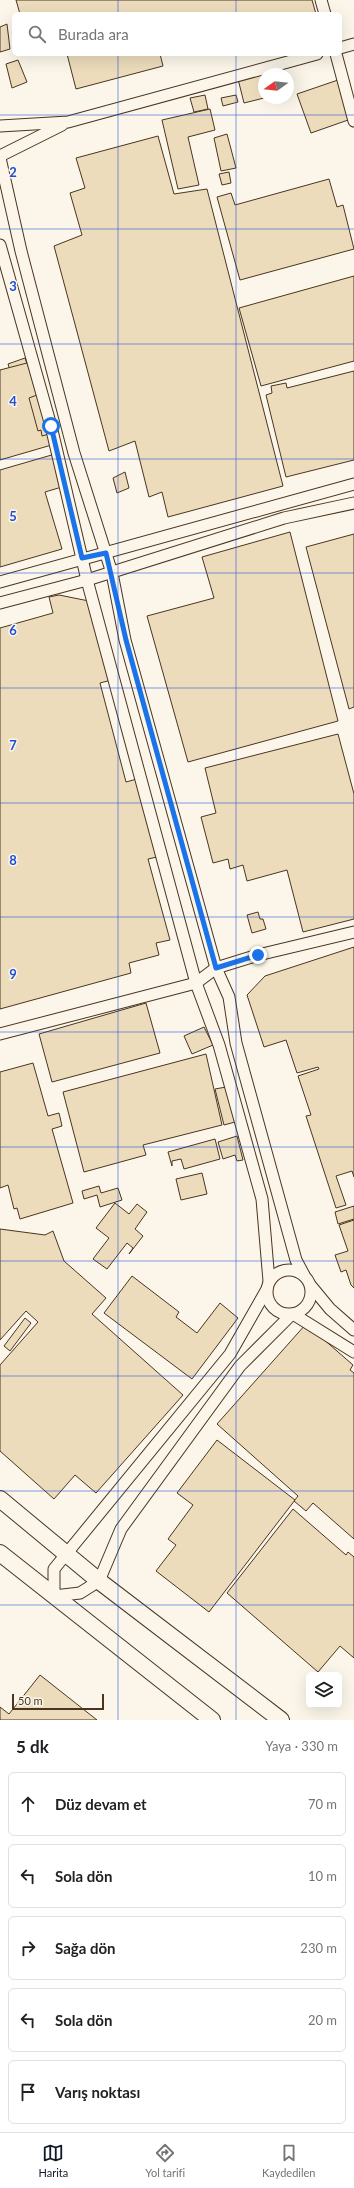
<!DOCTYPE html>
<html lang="tr">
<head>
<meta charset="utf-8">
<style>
	:root { --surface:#fff; --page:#f2f2f2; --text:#202124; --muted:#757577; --line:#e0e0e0; --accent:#111827 }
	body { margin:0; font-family:Lato,sans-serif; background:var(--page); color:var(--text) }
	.controls { position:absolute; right:12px; bottom:12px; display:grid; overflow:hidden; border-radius:6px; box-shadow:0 4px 16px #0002 }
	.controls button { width:36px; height:36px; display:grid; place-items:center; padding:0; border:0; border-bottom:1px solid var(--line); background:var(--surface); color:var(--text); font:20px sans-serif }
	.compass { position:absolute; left:258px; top:68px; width:36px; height:36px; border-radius:50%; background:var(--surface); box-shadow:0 4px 16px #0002; rotate:255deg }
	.scale { position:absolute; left:12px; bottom:10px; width:92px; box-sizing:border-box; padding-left:4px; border:2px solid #4a3520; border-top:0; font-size:11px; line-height:14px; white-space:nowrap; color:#4a3520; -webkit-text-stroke:3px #fbf6e9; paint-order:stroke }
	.stop { position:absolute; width:12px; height:12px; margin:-9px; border:3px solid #1a73e8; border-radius:50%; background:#fff }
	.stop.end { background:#1a73e8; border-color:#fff; box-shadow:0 1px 4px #0008 }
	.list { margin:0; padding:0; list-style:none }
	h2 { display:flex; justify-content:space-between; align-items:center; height:52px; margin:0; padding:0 16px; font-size:17px }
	h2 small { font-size:13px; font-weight:400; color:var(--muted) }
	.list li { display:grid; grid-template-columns:26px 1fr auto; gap:12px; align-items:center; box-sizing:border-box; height:64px; margin:0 8px 8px; padding:0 8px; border:1px solid var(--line); border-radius:6px }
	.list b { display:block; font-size:15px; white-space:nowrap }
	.list em { font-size:13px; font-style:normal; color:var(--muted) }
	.icon { flex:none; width:22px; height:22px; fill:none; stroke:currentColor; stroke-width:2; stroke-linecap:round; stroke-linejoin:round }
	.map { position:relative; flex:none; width:354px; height:1720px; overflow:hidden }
	.search { position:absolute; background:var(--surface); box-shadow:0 4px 16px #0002; left:12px; right:12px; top:12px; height:44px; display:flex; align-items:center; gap:10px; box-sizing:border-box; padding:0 14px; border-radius:6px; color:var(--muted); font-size:15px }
	.sheet { height:412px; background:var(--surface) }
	nav { display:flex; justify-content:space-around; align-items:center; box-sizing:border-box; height:56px; border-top:1px solid var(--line); background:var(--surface); font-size:11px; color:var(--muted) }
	nav a { display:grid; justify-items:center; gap:2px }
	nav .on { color:var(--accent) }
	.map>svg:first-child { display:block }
	.building { fill:#ecdcbc; stroke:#4a3520 }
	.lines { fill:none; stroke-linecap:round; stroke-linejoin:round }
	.street-casing { stroke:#4a3520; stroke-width:13 }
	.secondary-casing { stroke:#4a3520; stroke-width:18 }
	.street { stroke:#fbf6e9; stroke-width:11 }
	.secondary { stroke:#fbf6e9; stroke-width:16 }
	.route { stroke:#1a73e8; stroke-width:5 }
	.grid { fill:none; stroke:#1d4ed8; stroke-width:1; stroke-opacity:0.55 }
	.grid-label { font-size:13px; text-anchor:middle; font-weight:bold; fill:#1d4ed8; stroke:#fbf6e9; stroke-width:3; stroke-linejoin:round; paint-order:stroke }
</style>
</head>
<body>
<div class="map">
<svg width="354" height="1720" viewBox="0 0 354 1720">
	<rect width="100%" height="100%" fill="#fbf6e9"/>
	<g class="building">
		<path d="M 16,0 L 312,0 L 316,14 L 20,14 Z"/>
		<path d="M 7,24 L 10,49 L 0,52 L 0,27 Z"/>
		<path d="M 67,54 L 160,54 L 163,66 L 76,89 Z"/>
		<path d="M 18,60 L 27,82 L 12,88 L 6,64 Z"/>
		<path d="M 272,71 L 272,74 L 264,74 L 264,98 L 244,103 L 238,79 Z"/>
		<path d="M 338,80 L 351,119 L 311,133 L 297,94 Z"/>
		<path d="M 205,95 L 208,109 L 194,112 L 190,98 Z"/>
		<path d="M 236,95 L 238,102 L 223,106 L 221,98 Z"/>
		<path d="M 210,109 L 215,130 L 188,137 L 199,185 L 178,189 L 162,120 Z"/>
		<path d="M 227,134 L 236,168 L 221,171 L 214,138 Z"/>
		<path d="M 158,136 L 174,194 L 207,189 L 283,486 L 168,517 L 162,492 L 149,497 L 135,441 L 109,451 L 54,246 L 82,235 L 70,193 L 85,188 L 76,158 Z"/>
		<path d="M 229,172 L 231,183 L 222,185 L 219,174 Z"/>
		<path d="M 329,179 L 337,207 L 343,205 L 354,249 L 240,280 L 217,197 L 231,193 L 235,205 Z"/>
		<path d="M 354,276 L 354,361 L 261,386 L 239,308 Z"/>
		<path d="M 25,358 L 28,367 L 32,365 L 38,385 L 17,392 L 8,364 Z"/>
		<path d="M 27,363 L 55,444 L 0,460 L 0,370 Z"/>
		<path d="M 354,371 L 354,460 L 286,477 L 266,395 L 272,393 L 271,386 L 286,383 L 287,388 Z"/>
		<path d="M 37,395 L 49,434 L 42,436 L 41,430 L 38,431 L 29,398 Z"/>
		<path d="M 55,454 L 65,486 L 45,492 L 62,549 L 0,567 L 0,470 Z"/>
		<path d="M 125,472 L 129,488 L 117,493 L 113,478 Z"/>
		<path d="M 290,532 L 338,721 L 188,762 L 147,616 L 214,598 L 202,557 Z"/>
		<path d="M 354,534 L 354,707 L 349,709 L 306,547 Z"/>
		<path d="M 59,595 L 94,602 L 115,679 L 100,683 L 126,782 L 144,777 L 166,855 L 148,859 L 170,940 L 156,943 L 159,955 L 129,963 L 131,973 L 0,1009 L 0,628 L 53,613 L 49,597 Z"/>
		<path d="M 338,734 L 354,794 L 354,919 L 303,932 L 287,870 L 247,881 L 243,865 L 230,869 L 228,859 L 213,863 L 201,817 L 216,813 L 205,768 Z"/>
		<path d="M 258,912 L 260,919 L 263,919 L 266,929 L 252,933 L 247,915 Z"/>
		<path d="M 354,947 L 354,1177 L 352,1171 L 336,1176 L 346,1205 L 336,1208 L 306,1116 L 311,1115 L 298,1076 L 319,1069 L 318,1067 L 297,1073 L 286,1040 L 264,1047 L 247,995 L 265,976 Z"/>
		<path d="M 146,1003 L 160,1053 L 52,1082 L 39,1034 Z"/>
		<path d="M 204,1027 L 213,1045 L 192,1054 L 184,1036 Z"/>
		<path d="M 206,1054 L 222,1125 L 143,1145 L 146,1155 L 84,1172 L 63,1092 Z"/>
		<path d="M 33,1063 L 48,1116 L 59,1113 L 62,1126 L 52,1129 L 73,1203 L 20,1219 L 17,1208 L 14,1209 L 8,1185 L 0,1188 L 0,1072 Z"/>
		<path d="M 226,1087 L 235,1122 L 224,1125 L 215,1089 Z"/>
		<path d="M 237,1136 L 243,1160 L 237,1161 L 235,1155 L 223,1159 L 218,1142 Z"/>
		<path d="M 215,1139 L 220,1159 L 184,1169 L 181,1159 L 172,1161 L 172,1166 L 168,1152 Z"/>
		<path d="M 202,1173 L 207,1194 L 181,1200 L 176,1179 Z"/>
		<path d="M 99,1186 L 101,1193 L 118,1188 L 122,1200 L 100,1207 L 97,1195 L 84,1199 L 82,1191 Z"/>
		<path d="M 115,1203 L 129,1214 L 137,1204 L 147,1212 L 135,1229 L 143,1236 L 129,1254 L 133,1248 L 127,1243 L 107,1269 L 93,1259 L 109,1238 L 96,1228 Z"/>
		<path d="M 354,1206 L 354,1219 L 338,1224 L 335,1212 Z"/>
		<path d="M 354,1220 L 354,1288 L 351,1285 L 346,1270 L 341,1272 L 335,1255 L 348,1251 L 339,1225 Z"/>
		<path d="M 0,1229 L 45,1235 L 53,1231 L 64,1261 L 106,1298 L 92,1314 L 183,1395 L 96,1493 L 75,1475 L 54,1499 L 0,1451 L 0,1365 L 38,1322 L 26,1311 L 0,1340 Z"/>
		<path d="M 132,1276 L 179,1312 L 176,1317 L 197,1333 L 220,1303 L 238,1318 L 192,1379 L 104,1313 Z"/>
		<path d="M 25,1318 L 31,1323 L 10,1351 L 4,1346 Z"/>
		<path d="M 306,1324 L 353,1365 L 350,1370 L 354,1373 L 354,1539 L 313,1503 L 306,1511 L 294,1501 L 298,1496 L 217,1424 Z"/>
		<path d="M 217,1440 L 295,1500 L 209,1612 L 156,1571 L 176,1545 L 168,1539 L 193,1505 L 177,1493 Z"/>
		<path d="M 293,1509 L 346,1555 L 348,1552 L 354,1557 L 354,1658 L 340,1646 L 318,1672 L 227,1593 Z"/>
		<path d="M 40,1675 L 97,1720 L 0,1720 L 0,1707 L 9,1714 Z"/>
	</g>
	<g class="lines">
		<defs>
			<g id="street">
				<path d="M 321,0 L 325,14"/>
				<path d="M 340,48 L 354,44"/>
				<path d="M 336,54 L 354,121"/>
				<path d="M 0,126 L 68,122 L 317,54"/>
				<path d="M 0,156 L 62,125"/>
				<path d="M 0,158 L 21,251 L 74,453 L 112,573 L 125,640 L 216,968 L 229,997 L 236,1043 L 296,1260 L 304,1275"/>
				<path d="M 0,245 L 51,426 L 87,580 L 196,983 L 219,1045 L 262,1199 L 269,1281"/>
				<path d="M 0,582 L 354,484"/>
				<path d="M 0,603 L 87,580 L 284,518 L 354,503"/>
				<path d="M 0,1034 L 196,983 L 216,968 L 258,955 L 354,932"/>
				<circle cx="289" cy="1292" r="22"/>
				<path d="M 311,1286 L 330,1309 L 354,1330"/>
				<path d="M 267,1289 L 230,1354 L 54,1569 L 54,1596 L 80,1593 L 99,1581 L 121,1529 L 240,1366 L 291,1315"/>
				<path d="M 293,1314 L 354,1352"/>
			</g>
			<g id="secondary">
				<path d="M 0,1499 L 99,1581 L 281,1720"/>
				<path d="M 0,1553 L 212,1720"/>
			</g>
		</defs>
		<use href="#street" class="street-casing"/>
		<use href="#secondary" class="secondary-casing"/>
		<use href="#street" class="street"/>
		<use href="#secondary" class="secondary"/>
	</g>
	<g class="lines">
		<path class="route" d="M 51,426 L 82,558 L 106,553 L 126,640 L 216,968 L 258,955"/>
	</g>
	<path class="grid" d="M 118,0 L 118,14M 236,0 L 236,14M 118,54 L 118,1720M 236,54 L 236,1720M 0,115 L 354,115M 0,229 L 354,229M 0,344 L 354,344M 0,459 L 354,459M 0,573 L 354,573M 0,688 L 354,688M 0,803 L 354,803M 0,917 L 354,917M 0,1032 L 354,1032M 0,1147 L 354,1147M 0,1261 L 354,1261M 0,1376 L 354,1376M 0,1491 L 354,1491M 0,1605 L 354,1605"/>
	<g class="grid-label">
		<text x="13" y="177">2</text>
		<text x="13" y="291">3</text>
		<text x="13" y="406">4</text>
		<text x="13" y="521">5</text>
		<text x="13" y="635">6</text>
		<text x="13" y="750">7</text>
		<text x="13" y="865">8</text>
		<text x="13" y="979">9</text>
	</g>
</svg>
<div class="controls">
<button><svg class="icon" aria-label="layers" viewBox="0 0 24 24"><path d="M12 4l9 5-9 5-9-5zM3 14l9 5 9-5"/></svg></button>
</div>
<svg class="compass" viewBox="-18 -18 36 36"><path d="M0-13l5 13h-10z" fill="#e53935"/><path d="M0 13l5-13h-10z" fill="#757577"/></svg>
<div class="scale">50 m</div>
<div class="stop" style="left:51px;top:426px"></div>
<div class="stop end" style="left:258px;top:955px"></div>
<div class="search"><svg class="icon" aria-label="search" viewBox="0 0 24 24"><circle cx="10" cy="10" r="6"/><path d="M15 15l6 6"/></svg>Burada ara</div>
</div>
<section class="sheet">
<h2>5 dk<small>Yaya · 330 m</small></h2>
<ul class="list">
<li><svg class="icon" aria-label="ahead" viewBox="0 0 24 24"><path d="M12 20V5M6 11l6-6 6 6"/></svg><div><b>Düz devam et</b></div><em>70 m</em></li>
<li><svg class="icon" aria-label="left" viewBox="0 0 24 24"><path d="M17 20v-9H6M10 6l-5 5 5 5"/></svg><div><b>Sola dön</b></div><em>10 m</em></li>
<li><svg class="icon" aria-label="right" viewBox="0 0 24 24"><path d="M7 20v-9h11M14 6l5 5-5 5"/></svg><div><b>Sağa dön</b></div><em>230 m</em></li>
<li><svg class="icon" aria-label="left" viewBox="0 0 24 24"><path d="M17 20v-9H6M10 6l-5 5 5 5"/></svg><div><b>Sola dön</b></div><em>20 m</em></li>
<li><svg class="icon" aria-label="arrive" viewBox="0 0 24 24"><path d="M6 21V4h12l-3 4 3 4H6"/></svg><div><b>Varış noktası</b></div></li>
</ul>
</section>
<nav>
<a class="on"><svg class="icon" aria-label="map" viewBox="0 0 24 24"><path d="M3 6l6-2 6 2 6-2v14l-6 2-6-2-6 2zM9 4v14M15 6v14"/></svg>Harita</a>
<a><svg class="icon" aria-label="directions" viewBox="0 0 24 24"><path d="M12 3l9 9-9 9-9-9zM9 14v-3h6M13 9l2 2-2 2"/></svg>Yol tarifi</a>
<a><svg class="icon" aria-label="saved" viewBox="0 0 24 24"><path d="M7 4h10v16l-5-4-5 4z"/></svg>Kaydedilen</a>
</nav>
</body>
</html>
